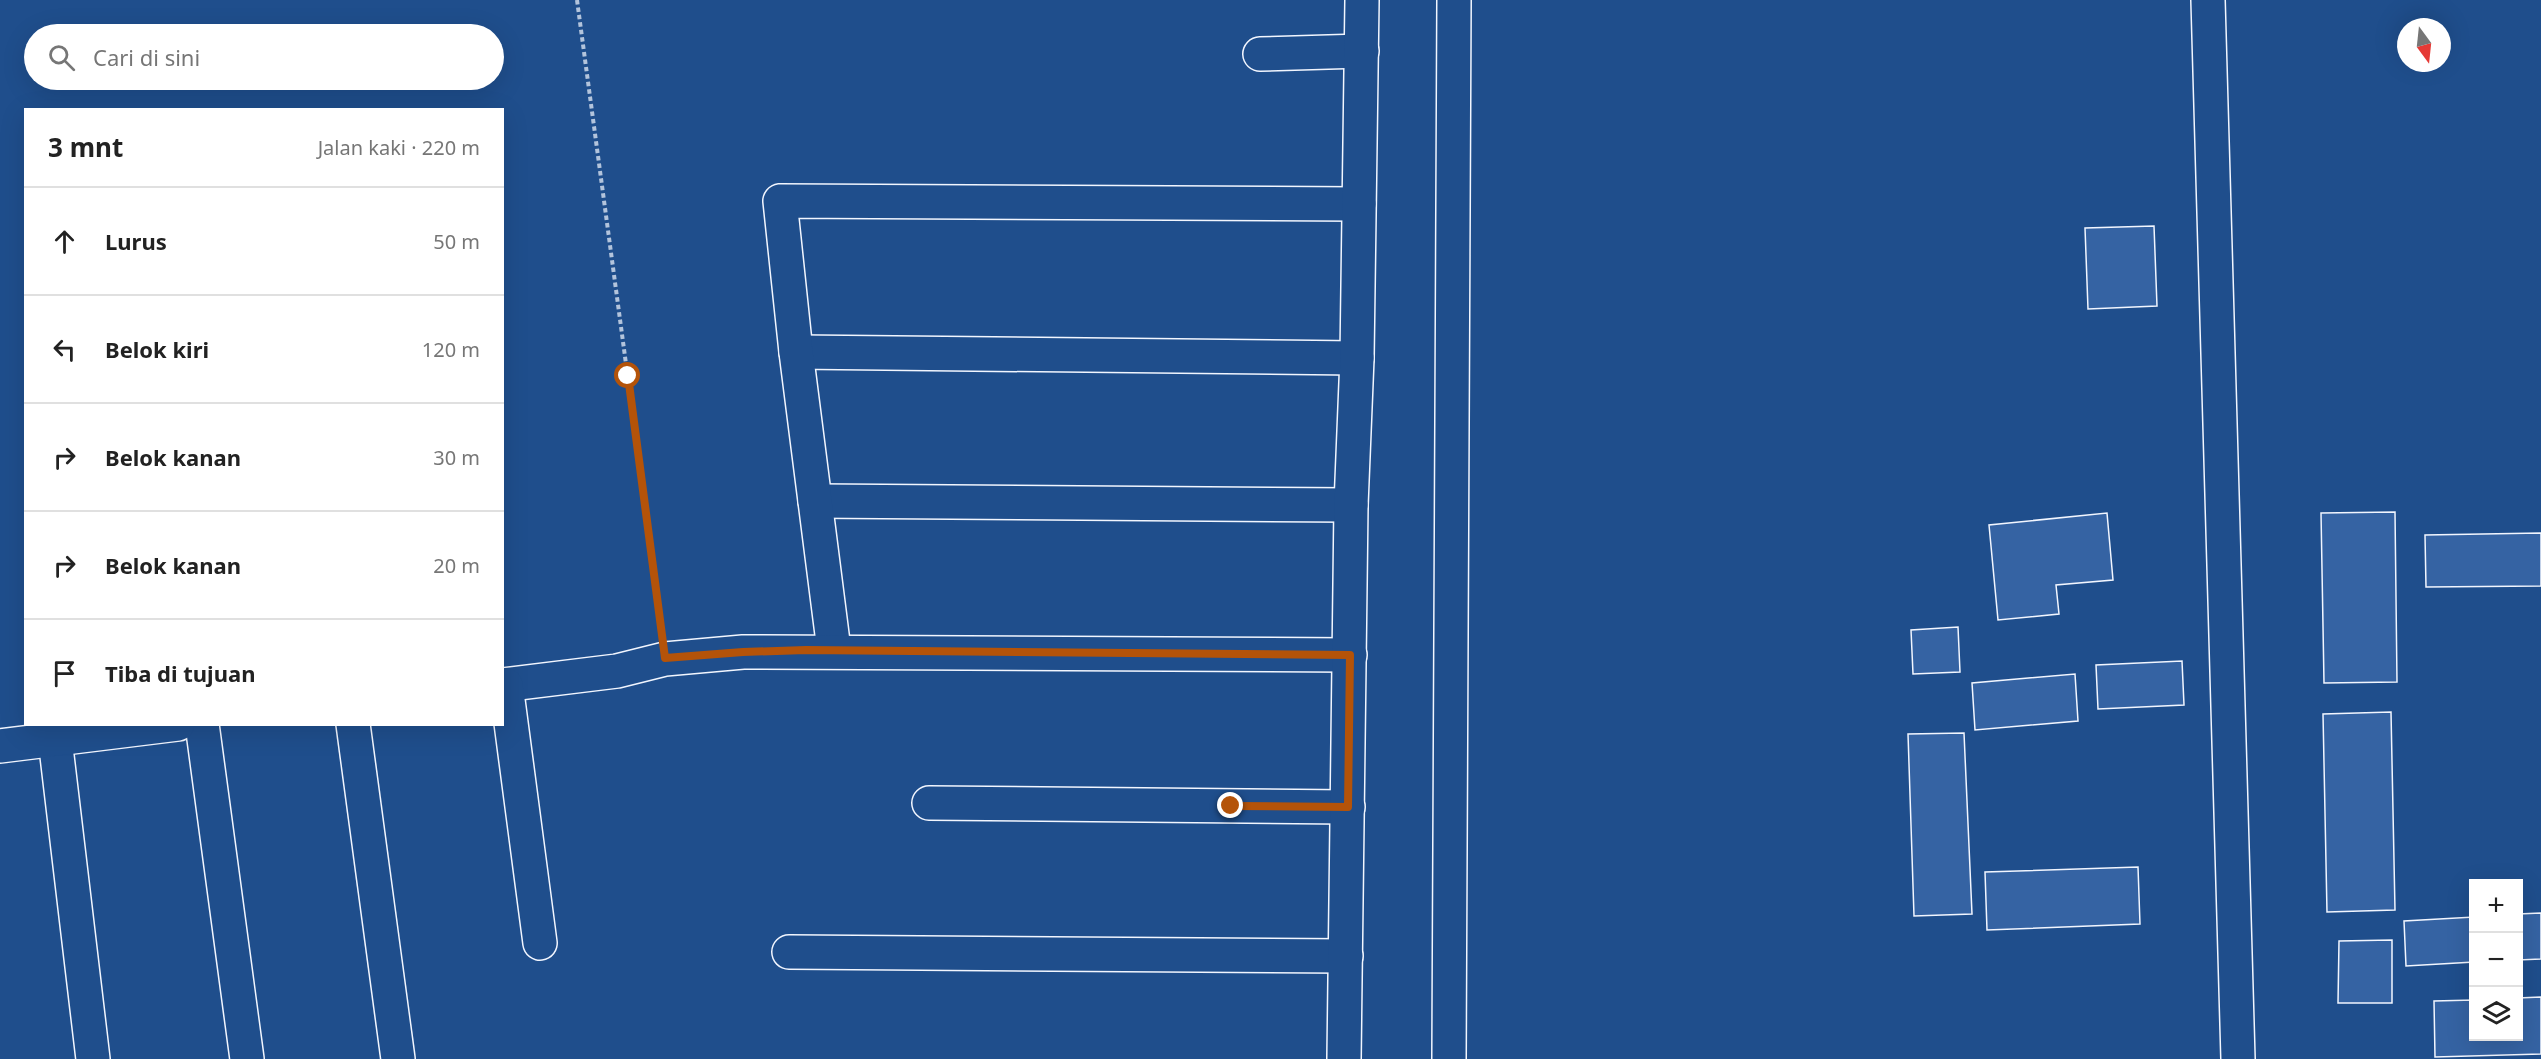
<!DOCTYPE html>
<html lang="id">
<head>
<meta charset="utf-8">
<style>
	:root { --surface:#fff; --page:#f2f2f2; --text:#222; --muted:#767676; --line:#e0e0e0 }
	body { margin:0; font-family:"Noto Sans",sans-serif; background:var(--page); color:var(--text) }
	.controls { position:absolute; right:18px; bottom:18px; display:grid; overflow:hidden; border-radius:0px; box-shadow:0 6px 24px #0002 }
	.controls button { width:54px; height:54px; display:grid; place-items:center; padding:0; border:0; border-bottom:2px solid var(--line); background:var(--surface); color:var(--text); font:30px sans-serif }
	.compass { position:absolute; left:2397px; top:18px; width:54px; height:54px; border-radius:50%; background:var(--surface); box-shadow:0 6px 24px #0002; rotate:165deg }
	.stop { position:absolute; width:18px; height:18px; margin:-14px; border:4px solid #b45309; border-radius:50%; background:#fff }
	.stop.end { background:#b45309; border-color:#fff; box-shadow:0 2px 6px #0008 }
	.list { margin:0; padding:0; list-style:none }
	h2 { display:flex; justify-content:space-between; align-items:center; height:78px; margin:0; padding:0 24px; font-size:26px }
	h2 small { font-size:20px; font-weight:400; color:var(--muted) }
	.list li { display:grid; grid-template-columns:39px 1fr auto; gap:18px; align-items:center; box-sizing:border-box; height:108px; padding:0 24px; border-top:2px solid var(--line) }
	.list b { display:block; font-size:22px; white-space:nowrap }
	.list em { font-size:20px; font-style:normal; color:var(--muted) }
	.icon { flex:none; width:33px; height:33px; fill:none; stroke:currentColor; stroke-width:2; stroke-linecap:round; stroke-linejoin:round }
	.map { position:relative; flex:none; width:2541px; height:1059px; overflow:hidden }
	.search { position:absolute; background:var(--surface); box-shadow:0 6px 24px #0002; left:24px; top:24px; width:480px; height:66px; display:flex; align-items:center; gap:15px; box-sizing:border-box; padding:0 21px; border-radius:33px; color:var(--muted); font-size:22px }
	.panel { position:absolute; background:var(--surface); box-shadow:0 6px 24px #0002; left:24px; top:108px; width:480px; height:618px; border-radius:0px }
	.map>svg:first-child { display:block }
	.building { fill:#3563a3; stroke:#f2f6ff; stroke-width:1.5 }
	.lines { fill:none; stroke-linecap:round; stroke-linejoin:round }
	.minor-casing { stroke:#f2f6ff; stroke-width:36 }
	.path { stroke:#b3c4dc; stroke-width:4; stroke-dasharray:4.5 3; stroke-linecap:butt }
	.minor { stroke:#1f4e8c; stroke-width:33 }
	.route { stroke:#b45309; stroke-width:8 }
</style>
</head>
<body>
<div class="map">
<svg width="2541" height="1059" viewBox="0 0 2541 1059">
	<rect width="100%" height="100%" fill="#1f4e8c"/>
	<g class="building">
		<path d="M 2154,226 L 2157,306 L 2088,309 L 2085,228 Z"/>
		<path d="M 2395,512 L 2397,682 L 2324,683 L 2321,513 Z"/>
		<path d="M 2107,513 L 2113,580 L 2056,585 L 2059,614 L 1998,620 L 1989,525 Z"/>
		<path d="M 2541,533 L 2541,586 L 2426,587 L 2425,535 Z"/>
		<path d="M 1958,627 L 1960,672 L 1913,674 L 1911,630 Z"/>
		<path d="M 2182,661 L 2184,705 L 2098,709 L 2096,665 Z"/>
		<path d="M 2075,674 L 2078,721 L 1975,730 L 1972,683 Z"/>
		<path d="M 2391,712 L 2395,910 L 2327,912 L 2323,714 Z"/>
		<path d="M 1964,733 L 1972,914 L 1914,916 L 1908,734 Z"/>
		<path d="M 2138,867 L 2140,924 L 1987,930 L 1985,872 Z"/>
		<path d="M 2541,913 L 2541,959 L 2518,960 L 2518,914 Z"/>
		<path d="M 2474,917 L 2474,962 L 2406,966 L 2404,921 Z"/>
		<path d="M 2392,940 L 2392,1003 L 2338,1003 L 2339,941 Z"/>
		<path d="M 2541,997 L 2541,1054 L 2435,1057 L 2434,1001 L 2474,1000 L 2474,1036 L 2518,1036 L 2518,998 Z"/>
	</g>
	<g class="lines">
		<defs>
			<g id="minor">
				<path d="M 2208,0 L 2238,1059"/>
				<path d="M 1260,54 L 1362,51"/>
				<path d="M 796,352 L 1357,358"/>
				<path d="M 815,501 L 1351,505"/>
				<path d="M 834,650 L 796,352 L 780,201 L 1359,204"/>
				<path d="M 502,685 L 617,671 L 665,659 L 743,652 L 1350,655"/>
				<path d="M 506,685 L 540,943"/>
				<path d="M 202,724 L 247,1059"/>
				<path d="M 353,724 L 398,1059"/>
				<path d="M 55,739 L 93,1059"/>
				<path d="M 0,746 L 178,724"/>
				<path d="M 929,803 L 1348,807"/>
				<path d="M 789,952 L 1346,956"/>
				<path d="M 1344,1059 L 1351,505 L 1357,358 L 1362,0"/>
				<path d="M 1449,1059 L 1454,0"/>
			</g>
		</defs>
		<use href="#minor" class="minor-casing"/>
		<path class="path" d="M 577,0 L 661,624"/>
		<use href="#minor" class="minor"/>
	</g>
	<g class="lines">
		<path class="route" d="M 628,376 L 665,658 L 743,652 L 806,650 L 1350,655 L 1348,807 L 1231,806"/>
	</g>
</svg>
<div class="controls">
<button>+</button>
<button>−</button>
<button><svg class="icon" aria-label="layers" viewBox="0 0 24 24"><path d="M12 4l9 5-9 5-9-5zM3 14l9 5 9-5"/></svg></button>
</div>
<svg class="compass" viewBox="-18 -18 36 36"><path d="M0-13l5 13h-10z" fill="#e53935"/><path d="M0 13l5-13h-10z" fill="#767676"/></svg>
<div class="stop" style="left:628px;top:376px"></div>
<div class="stop end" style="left:1231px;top:806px"></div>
<div class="search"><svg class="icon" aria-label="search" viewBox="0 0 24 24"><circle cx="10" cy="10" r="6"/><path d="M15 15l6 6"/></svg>Cari di sini</div>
<section class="panel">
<h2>3 mnt<small>Jalan kaki · 220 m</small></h2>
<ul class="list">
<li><svg class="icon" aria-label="ahead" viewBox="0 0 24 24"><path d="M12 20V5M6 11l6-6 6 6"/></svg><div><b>Lurus</b></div><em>50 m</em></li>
<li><svg class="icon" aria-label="left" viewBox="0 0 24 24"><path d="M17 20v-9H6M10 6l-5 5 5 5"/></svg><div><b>Belok kiri</b></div><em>120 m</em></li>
<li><svg class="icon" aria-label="right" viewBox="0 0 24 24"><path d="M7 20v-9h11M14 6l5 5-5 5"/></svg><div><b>Belok kanan</b></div><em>30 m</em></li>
<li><svg class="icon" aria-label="right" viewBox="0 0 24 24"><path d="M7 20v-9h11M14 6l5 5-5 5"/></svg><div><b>Belok kanan</b></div><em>20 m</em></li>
<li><svg class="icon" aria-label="arrive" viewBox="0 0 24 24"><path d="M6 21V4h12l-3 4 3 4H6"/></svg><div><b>Tiba di tujuan</b></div></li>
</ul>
</section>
</div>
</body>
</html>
